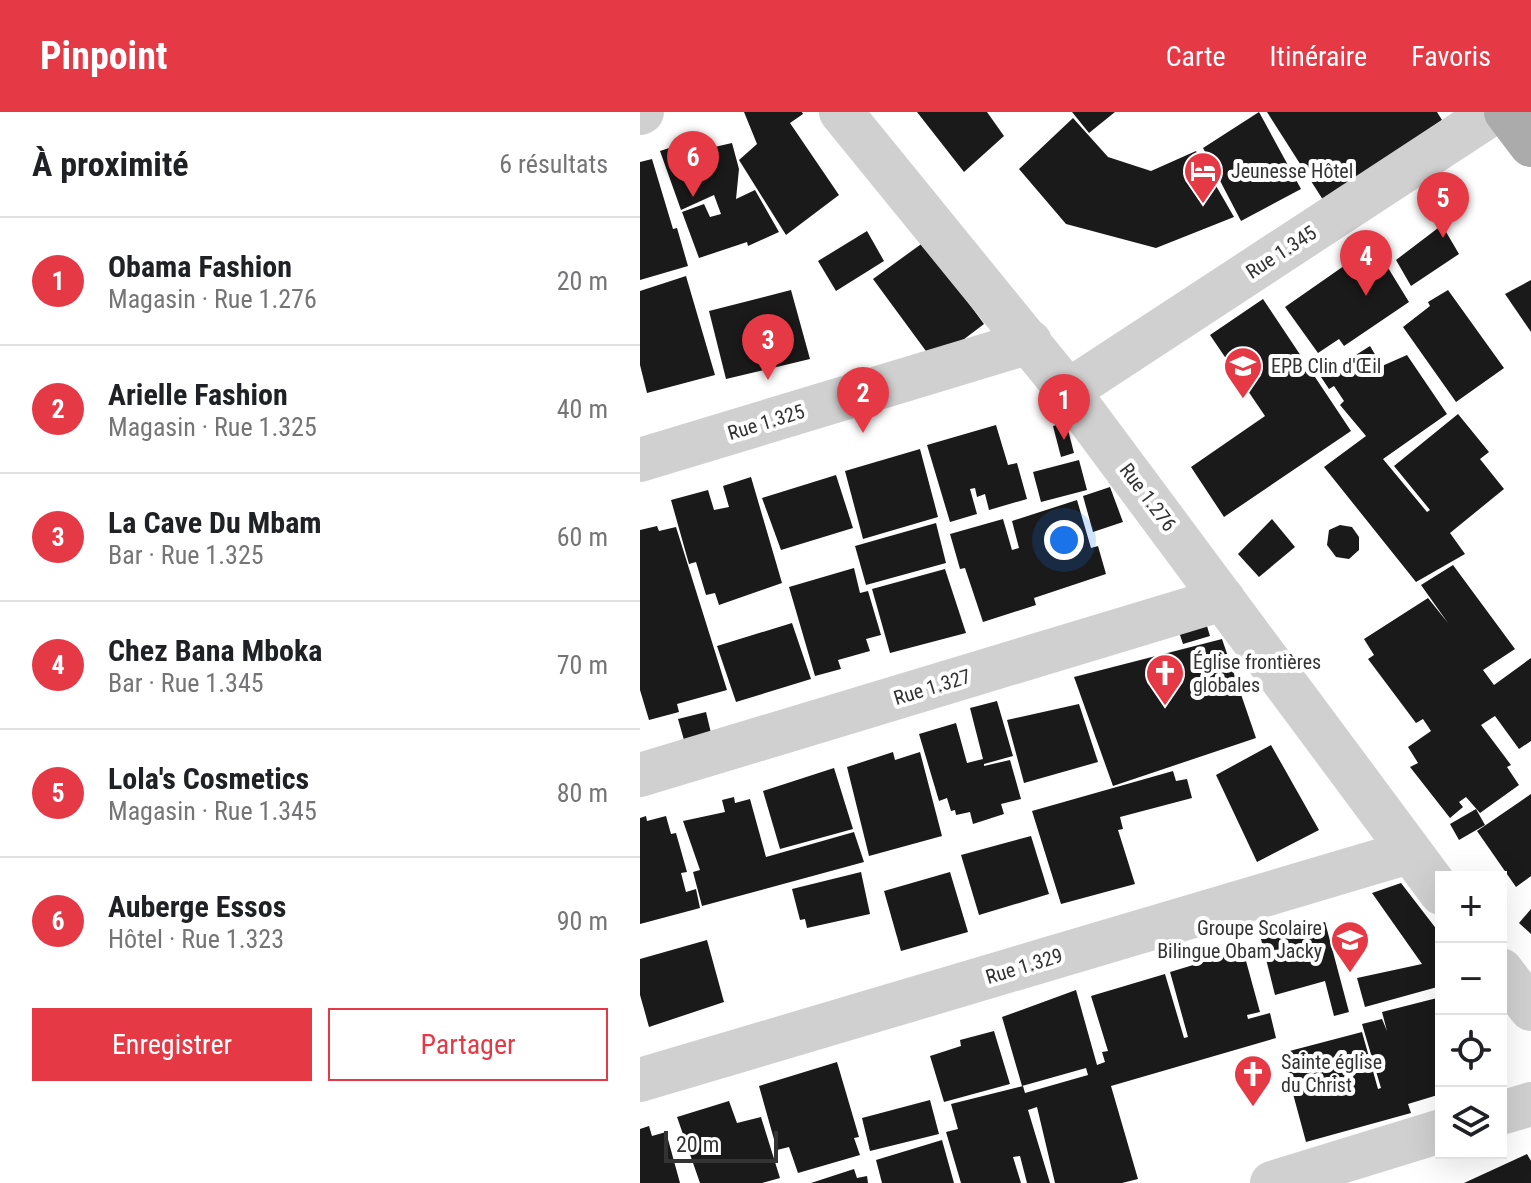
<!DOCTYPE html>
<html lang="fr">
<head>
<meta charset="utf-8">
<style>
	:root { --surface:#fff; --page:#f6f6f6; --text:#202124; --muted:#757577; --line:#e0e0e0; --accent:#e63946 }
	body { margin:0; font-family:"Roboto Condensed",sans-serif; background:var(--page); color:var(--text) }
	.controls { position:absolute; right:24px; bottom:24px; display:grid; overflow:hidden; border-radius:0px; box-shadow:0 8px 32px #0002 }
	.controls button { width:72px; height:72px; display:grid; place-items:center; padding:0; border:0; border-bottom:2px solid var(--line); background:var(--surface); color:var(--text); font:40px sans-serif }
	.scale { position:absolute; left:24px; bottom:20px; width:114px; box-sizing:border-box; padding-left:8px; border:4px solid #333; border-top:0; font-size:22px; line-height:28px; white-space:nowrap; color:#333; -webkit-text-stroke:6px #fff; paint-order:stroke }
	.you { position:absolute; left:424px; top:428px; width:28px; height:28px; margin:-20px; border:6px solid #fff; border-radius:50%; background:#1a73e8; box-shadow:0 0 0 12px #1a73e833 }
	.badge { display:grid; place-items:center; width:52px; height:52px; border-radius:50%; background:var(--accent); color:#fff; font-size:26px; font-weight:700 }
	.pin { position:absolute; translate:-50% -66px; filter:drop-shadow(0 2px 4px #0008) }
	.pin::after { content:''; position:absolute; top:42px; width:28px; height:24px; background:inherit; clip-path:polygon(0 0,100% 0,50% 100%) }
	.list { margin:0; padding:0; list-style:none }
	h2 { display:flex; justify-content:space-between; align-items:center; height:104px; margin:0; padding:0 32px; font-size:34px }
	h2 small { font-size:26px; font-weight:400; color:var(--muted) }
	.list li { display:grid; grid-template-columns:52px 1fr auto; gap:24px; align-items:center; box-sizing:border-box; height:128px; padding:0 32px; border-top:2px solid var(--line) }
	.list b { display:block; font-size:30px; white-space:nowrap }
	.list p { margin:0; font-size:26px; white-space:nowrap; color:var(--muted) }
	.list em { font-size:26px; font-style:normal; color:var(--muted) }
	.actions { display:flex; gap:16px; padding:24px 32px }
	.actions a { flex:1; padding:18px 0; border:2px solid var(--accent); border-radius:0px; text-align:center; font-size:28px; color:var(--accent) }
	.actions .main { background:var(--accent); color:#fff }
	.icon { flex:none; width:44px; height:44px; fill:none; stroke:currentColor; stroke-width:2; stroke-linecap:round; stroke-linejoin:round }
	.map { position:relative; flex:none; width:891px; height:1071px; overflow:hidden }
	header { display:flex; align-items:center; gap:48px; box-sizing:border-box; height:112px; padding:0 40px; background:var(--accent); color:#fff }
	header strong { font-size:38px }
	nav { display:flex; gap:44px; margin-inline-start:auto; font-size:28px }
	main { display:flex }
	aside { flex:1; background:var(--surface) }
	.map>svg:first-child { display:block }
	.building { fill:#1a1a1a }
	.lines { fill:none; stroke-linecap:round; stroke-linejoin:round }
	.minor { stroke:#d0d0d0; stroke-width:44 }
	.major { stroke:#ababab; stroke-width:44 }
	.labels { text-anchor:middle; stroke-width:8; stroke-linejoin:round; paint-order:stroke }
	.poi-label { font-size:20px; fill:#333; stroke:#fff; text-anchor:start }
	.street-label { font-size:20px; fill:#333; stroke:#fff }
</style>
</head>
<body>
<header>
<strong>Pinpoint</strong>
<nav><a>Carte</a><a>Itinéraire</a><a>Favoris</a></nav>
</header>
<main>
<aside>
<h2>À proximité<small>6 résultats</small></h2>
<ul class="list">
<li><span class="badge">1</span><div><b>Obama Fashion</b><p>Magasin · Rue 1.276</p></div><em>20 m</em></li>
<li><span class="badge">2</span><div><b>Arielle Fashion</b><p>Magasin · Rue 1.325</p></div><em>40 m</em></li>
<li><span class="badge">3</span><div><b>La Cave Du Mbam</b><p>Bar · Rue 1.325</p></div><em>60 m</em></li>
<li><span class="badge">4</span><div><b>Chez Bana Mboka</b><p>Bar · Rue 1.345</p></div><em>70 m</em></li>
<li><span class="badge">5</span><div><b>Lola's Cosmetics</b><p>Magasin · Rue 1.345</p></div><em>80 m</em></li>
<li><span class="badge">6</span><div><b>Auberge Essos</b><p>Hôtel · Rue 1.323</p></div><em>90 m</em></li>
</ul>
<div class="actions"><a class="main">Enregistrer</a><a>Partager</a></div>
</aside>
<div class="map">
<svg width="891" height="1071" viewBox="0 0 891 1071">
	<rect width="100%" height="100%" fill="#fff"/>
	<g class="building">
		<path d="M 104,0 L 162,0 L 163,2 L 150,11 L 199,83 L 146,123 L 99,48 L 117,32 Z"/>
		<path d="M 277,0 L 347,0 L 364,24 L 324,60 Z"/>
		<path d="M 432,0 L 475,0 L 449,21 Z"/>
		<path d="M 619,0 L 661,77 L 601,109 L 563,36 Z"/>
		<path d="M 627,0 L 797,0 L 802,8 L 685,91 Z"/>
		<path d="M 433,6 L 468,45 L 511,59 L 556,39 L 594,105 L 516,136 L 426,112 L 379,57 Z"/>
		<path d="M 66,24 L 70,36 L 92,31 L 99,57 L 96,87 L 115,78 L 139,120 L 108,134 L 107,130 L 59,146 L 42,100 L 64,92 L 70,105 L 81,102 L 74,83 L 41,98 L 20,39 Z"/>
		<path d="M 12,47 L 33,117 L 37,116 L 48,154 L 0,168 L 0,50 Z"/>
		<path d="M 802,113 L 819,142 L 771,174 L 756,148 Z"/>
		<path d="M 227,119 L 244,149 L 196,179 L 178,149 Z"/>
		<path d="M 284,130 L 344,212 L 294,250 L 233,167 Z"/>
		<path d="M 734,133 L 769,190 L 704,234 L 699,227 L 678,241 L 645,195 Z"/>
		<path d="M 46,164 L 75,263 L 7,281 L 0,253 L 0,179 Z"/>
		<path d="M 891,168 L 891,220 L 865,182 Z"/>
		<path d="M 151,178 L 170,247 L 86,267 L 69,199 Z"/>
		<path d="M 808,178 L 864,256 L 816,290 L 763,215 L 790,194 L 788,190 Z"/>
		<path d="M 623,187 L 711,319 L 584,405 L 551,355 L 625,304 L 570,223 Z"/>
		<path d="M 730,234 L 742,254 L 767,243 L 807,302 L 743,347 L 787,400 L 790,398 L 754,354 L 818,302 L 849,340 L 840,347 L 864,377 L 810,421 L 825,442 L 776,470 L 684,355 L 726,324 L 700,293 L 704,289 L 694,274 L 689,277 L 681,265 Z"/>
		<path d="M 426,310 L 434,341 L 421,345 L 413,314 Z"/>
		<path d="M 356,313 L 368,353 L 377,351 L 387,387 L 349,398 L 345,382 L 337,385 L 335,376 L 330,377 L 337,402 L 310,410 L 287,333 Z"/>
		<path d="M 280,337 L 298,405 L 223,427 L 205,359 Z"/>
		<path d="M 439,348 L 447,378 L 401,390 L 393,360 Z"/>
		<path d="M 196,363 L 213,416 L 141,438 L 122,386 Z"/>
		<path d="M 111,365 L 142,471 L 79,493 L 75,481 L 66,483 L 56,450 L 49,452 L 31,388 L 68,378 L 74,398 L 89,395 L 83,374 Z"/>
		<path d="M 470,375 L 483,410 L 453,420 L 443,384 Z"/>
		<path d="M 437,388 L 451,436 L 458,434 L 466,462 L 394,486 L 396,493 L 343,510 L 325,456 L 320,457 L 310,422 L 363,407 L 372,438 L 379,436 L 372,409 Z"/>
		<path d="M 632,407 L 655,435 L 619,465 L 598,442 Z"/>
		<path d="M 296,411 L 306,451 L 226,473 L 215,434 Z"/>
		<path d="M 700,413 L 712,415 L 719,425 L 719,438 L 709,447 L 696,445 L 687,433 L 689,418 Z"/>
		<path d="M 17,414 L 19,419 L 36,415 L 87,578 L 37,592 L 39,600 L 9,608 L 0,578 L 0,418 Z"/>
		<path d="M 813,453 L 875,537 L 843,558 L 854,573 L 891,546 L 891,629 L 879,637 L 855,604 L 841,613 L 871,653 L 867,655 L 879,673 L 840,701 L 826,685 L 819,690 L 823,695 L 810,706 L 770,655 L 778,651 L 768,635 L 791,619 L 783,607 L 776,611 L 728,547 L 734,543 L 724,527 L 788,486 L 808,511 L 781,473 Z"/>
		<path d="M 214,456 L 220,481 L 228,479 L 241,523 L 226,527 L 230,539 L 198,548 L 201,557 L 175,564 L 149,475 Z"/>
		<path d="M 305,457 L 326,521 L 250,541 L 232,477 Z"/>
		<path d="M 152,511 L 171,567 L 96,590 L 77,534 Z"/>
		<path d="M 566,511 L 570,524 L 543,532 L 539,520 Z"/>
		<path d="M 582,527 L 616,626 L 473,674 L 434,565 Z"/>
		<path d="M 357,589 L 373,644 L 344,652 L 344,654 L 370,648 L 381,687 L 361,692 L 364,702 L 333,712 L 330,700 L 316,703 L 315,698 L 311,699 L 307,686 L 299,689 L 279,622 L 316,611 L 327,651 L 343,647 L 330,596 Z"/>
		<path d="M 439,592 L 458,650 L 384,671 L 367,608 Z"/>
		<path d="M 66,600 L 71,621 L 44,628 L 38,607 Z"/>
		<path d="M 631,633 L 679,718 L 617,750 L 576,663 Z"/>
		<path d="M 253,640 L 255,648 L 280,640 L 302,724 L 229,744 L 207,655 Z"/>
		<path d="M 194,656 L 213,717 L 140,737 L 123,679 Z"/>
		<path d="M 533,659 L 536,669 L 547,667 L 552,686 L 480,705 L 483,717 L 478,718 L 495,772 L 421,792 L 392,699 Z"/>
		<path d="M 891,682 L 891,764 L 876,775 L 837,719 Z"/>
		<path d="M 94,685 L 95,691 L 110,687 L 126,745 L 214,720 L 224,750 L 62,794 L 53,760 L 60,758 L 43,709 L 85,700 L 82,688 Z"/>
		<path d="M 836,697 L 845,713 L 819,728 L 810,712 Z"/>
		<path d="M 6,704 L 7,709 L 26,704 L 31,722 L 36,721 L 47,760 L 41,761 L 46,780 L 56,777 L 60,796 L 0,812 L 0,706 Z"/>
		<path d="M 391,724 L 409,782 L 339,803 L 321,743 Z"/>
		<path d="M 221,760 L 230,802 L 167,816 L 165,807 L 160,808 L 152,777 Z"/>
		<path d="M 310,760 L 328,820 L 261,839 L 244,779 Z"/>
		<path d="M 761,771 L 801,823 L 801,874 L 725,895 L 717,866 L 782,852 L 732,781 Z"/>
		<path d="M 891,797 L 891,822 L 879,811 Z"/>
		<path d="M 685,810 L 709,900 L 694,904 L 685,869 L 635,883 L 621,827 Z"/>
		<path d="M 67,828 L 84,890 L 9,915 L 0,883 L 0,847 Z"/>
		<path d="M 603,838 L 620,900 L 607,903 L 608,907 L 630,901 L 636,926 L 471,974 L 498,1067 L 482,1071 L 415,1071 L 397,995 L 388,998 L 410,1071 L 387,1071 L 380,1044 L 373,1045 L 381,1071 L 321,1071 L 306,1020 L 318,1017 L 311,992 L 383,974 L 385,981 L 448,963 L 446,956 L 382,974 L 362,905 L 436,878 L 457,953 L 465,950 L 462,940 L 468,939 L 451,884 L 525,862 L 544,926 L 548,925 L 530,860 Z"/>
		<path d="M 801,885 L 801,982 L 768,992 L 771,1001 L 666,1030 L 642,941 L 722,920 L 738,977 L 741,976 L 722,912 L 742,907 L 747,919 L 742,900 Z"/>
		<path d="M 354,919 L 370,972 L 304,990 L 290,944 L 321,934 L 320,928 Z"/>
		<path d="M 197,950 L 219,1025 L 214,1026 L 220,1043 L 158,1061 L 149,1035 L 137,1038 L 119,974 Z"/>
		<path d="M 290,988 L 299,1022 L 230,1039 L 222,1006 Z"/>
		<path d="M 89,989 L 97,1011 L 121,1005 L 140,1066 L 122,1071 L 60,1071 L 37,1005 Z"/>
		<path d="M 9,1014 L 12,1024 L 26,1020 L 40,1071 L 0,1071 L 0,1017 Z"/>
		<path d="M 302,1028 L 314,1071 L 242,1071 L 236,1048 Z"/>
		<path d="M 887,1042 L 891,1049 L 891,1071 L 824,1071 Z"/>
		<path d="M 214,1057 L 217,1066 L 227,1064 L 228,1071 L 171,1071 Z"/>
	</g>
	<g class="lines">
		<g class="minor">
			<path d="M 201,0 L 428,279 L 801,781"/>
			<path d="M 0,1 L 2,0"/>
			<path d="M 428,279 L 854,0"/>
			<path d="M 0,348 L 390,230"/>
			<path d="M 0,663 L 583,487"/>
			<path d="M 861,858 L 891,897"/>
			<path d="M 0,968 L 769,740"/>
			<path d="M 861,1001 L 891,992"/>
			<path d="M 632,1071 L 801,1019"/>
		</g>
		<path class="major" d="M 866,0 L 891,33"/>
	</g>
	<defs>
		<symbol id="hotel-pin" viewBox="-11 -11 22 30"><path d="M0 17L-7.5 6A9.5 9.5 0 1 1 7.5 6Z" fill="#e63946" stroke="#fff"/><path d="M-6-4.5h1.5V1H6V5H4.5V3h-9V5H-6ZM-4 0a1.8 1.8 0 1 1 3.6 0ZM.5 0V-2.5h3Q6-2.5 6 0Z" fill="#fff"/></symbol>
		<symbol id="school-pin" viewBox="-11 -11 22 30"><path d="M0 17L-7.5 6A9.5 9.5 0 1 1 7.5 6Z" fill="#e63946" stroke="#fff"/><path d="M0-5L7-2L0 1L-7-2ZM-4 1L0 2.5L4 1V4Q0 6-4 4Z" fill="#fff"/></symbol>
		<symbol id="church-pin" viewBox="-11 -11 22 30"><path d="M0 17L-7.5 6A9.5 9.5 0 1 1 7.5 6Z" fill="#e63946" stroke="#fff"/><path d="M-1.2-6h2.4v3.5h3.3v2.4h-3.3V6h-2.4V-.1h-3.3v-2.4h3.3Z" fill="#fff"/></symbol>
	</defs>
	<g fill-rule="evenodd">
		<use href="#hotel-pin" x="541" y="37" width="44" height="60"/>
		<use href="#school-pin" x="581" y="232" width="44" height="60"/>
		<use href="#church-pin" x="503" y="539" width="44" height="60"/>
		<use href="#school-pin" x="688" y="806" width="44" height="60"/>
		<use href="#church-pin" x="591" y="940" width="44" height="60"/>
	</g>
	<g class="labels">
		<g class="poi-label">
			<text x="591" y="66">Jeunesse Hôtel</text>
			<text x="631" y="261">EPB Clin d'Œil</text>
			<text x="553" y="557">Église frontières<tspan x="553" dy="23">globales</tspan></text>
			<text x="682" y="823" text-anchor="end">Groupe Scolaire<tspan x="682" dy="23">Bilingue Obam Jacky</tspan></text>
			<text x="641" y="957">Sainte église<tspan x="641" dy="23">du Christ</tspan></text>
		</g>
		<g class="street-label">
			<text transform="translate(641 140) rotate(-33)" y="7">Rue 1.345</text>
			<text transform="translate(126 310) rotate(-17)" y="7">Rue 1.325</text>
			<text transform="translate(508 385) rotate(53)" y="7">Rue 1.276</text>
			<text transform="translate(292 575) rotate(-17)" y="7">Rue 1.327</text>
			<text transform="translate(384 854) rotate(-17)" y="7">Rue 1.329</text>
		</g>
	</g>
</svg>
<div class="controls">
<button>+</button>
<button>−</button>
<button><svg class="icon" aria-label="locate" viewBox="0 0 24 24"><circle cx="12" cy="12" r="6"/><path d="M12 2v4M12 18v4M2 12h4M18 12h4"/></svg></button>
<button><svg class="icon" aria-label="layers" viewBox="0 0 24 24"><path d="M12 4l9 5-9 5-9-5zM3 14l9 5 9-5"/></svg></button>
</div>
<div class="scale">20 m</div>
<div class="you"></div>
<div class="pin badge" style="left:424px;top:328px">1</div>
<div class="pin badge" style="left:223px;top:321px">2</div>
<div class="pin badge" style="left:128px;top:268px">3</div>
<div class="pin badge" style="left:726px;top:184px">4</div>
<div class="pin badge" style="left:803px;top:126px">5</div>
<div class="pin badge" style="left:53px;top:85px">6</div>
</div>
</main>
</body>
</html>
